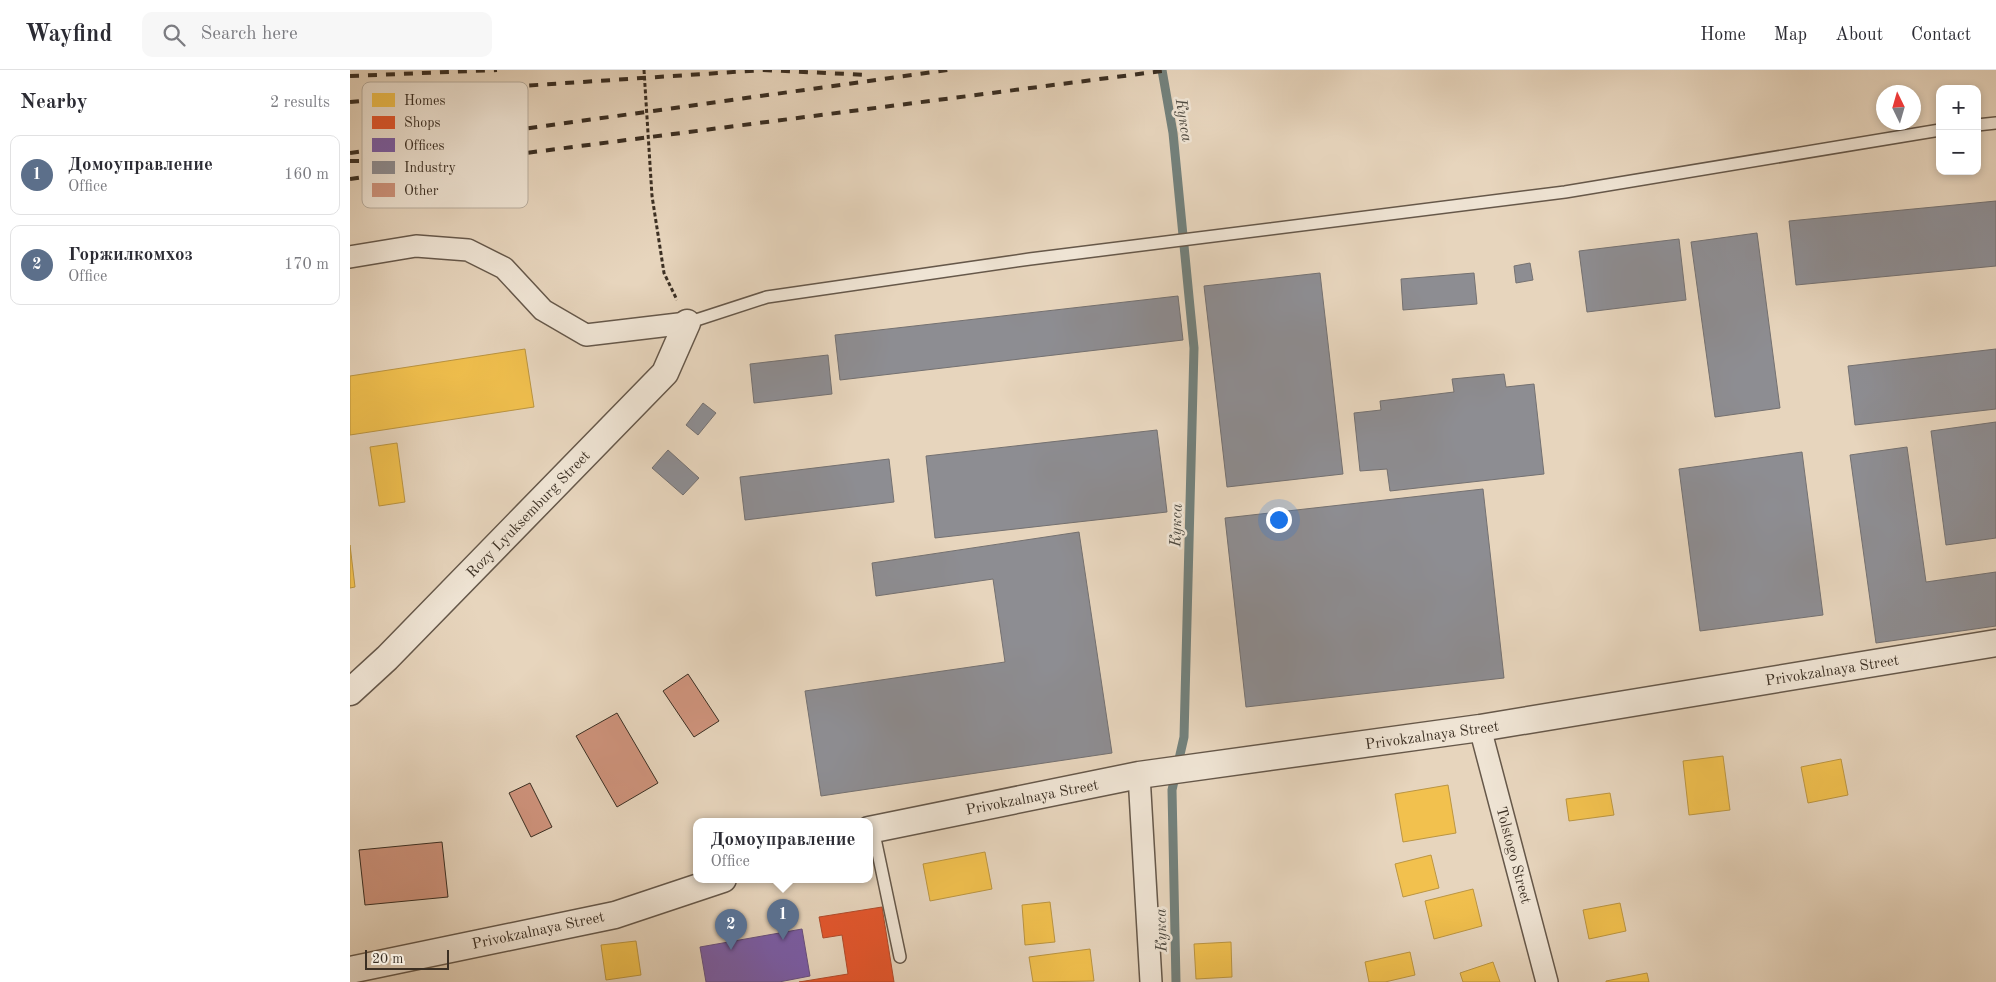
<!DOCTYPE html>
<html lang="en">
<head>
<meta charset="utf-8">
<style>
	:root { --surface:#fff; --page:#f7f7f7; --text:#2b2b33; --muted:#7c7c81; --line:#e1e1e2; --accent:#1a73e8 }
	body { margin:0; font-family:"Old Standard TT",serif; background:var(--page); color:var(--text) }
	.controls { position:absolute; right:15px; top:15px; display:grid; overflow:hidden; border-radius:10px; box-shadow:0 2px 8px #0003 }
	.controls button { width:45px; height:45px; display:grid; place-items:center; padding:0; border:0; border-bottom:1px solid var(--line); background:var(--surface); color:var(--text); font:25px sans-serif }
	.compass { position:absolute; left:1526px; top:15px; width:45px; height:45px; border-radius:50%; background:var(--surface); box-shadow:0 2px 8px #0003; rotate:355deg }
	.scale { position:absolute; left:15px; bottom:12px; width:84px; box-sizing:border-box; padding-left:5px; border:2px solid #3b2f23; border-top:0; font-size:14px; line-height:18px; white-space:nowrap; color:#3b2f23; -webkit-text-stroke:4px #efe4d4; paint-order:stroke }
	.you { position:absolute; left:928px; top:449px; width:18px; height:18px; margin:-12px; border:4px solid #fff; border-radius:50%; background:#1a73e8; box-shadow:0 0 0 8px #1a73e833 }
	.badge { display:grid; place-items:center; width:32px; height:32px; border-radius:50%; background:var(--accent); color:#fff; font-size:16px; font-weight:700 }
	.pin { position:absolute; translate:-50% -41px; filter:drop-shadow(0 1px 2px #0008) }
	.pin::after { content:''; position:absolute; top:26px; width:18px; height:15px; background:inherit; clip-path:polygon(0 0,100% 0,50% 100%) }
	.popup { position:absolute; left:343px; top:748px; width:180px; height:65px; box-sizing:border-box; display:grid; place-content:center; border-radius:10px; background:var(--surface); filter:drop-shadow(0 1px 4px #0005); font-size:16px; white-space:nowrap; color:var(--muted) }
	.popup b { font-size:19px; color:var(--text) }
	.popup::after { content:''; position:absolute; left:50%; top:100%; margin-left:-10px; border:10px solid transparent; border-top-color:var(--surface) }
	.list { margin:0; padding:0; list-style:none }
	h2 { display:flex; justify-content:space-between; align-items:center; height:65px; margin:0; padding:0 20px; font-size:21px }
	h2 small { font-size:16px; font-weight:400; color:var(--muted) }
	.list li { display:grid; grid-template-columns:32px 1fr auto; gap:15px; align-items:center; box-sizing:border-box; height:80px; margin:0 10px 10px; padding:0 10px; border:1px solid var(--line); border-radius:10px }
	.list b { display:block; font-size:19px; white-space:nowrap }
	.list p { margin:0; font-size:16px; white-space:nowrap; color:var(--muted) }
	.list em { font-size:16px; font-style:normal; color:var(--muted) }
	.icon { flex:none; width:28px; height:28px; fill:none; stroke:currentColor; stroke-width:2; stroke-linecap:round; stroke-linejoin:round }
	.map { position:relative; flex:none; width:1646px; height:912px; overflow:hidden }
	header { display:flex; align-items:center; gap:30px; box-sizing:border-box; height:70px; padding:0 25px; background:var(--surface); border-bottom:1px solid var(--line) }
	header strong { font-size:24px }
	nav { display:flex; gap:28px; margin-inline-start:auto; font-size:18px }
	.search { width:350px; height:45px; background:var(--page); display:flex; align-items:center; gap:12px; box-sizing:border-box; padding:0 18px; border-radius:10px; color:var(--muted); font-size:19px }
	main { display:flex }
	aside { flex:1; background:var(--surface) }
	.map>svg:first-child { display:block }
	.homes { fill:#f2c14e; stroke:#bb9541 }
	.shops { fill:#e4572e; stroke:#b14b2b }
	.offices { fill:#7b5ea7; stroke:#68507f }
	.industry { fill:#8d8d92; stroke:#747171 }
	.lines { fill:none; stroke-linecap:round; stroke-linejoin:round }
	.stream { stroke:#73817c; stroke-width:9 }
	.building { fill:#ce937c; stroke:#3b2f23 }
	.service-casing { stroke:#66584a; stroke-width:14 }
	.minor-casing { stroke:#66584a; stroke-width:24 }
	.tertiary-casing { stroke:#66584a; stroke-width:29 }
	.path { stroke:#3b2f23; stroke-width:3; stroke-dasharray:4 2.5; stroke-linecap:butt }
	.service { stroke:#efe4d4; stroke-width:11 }
	.minor { stroke:#efe4d4; stroke-width:21 }
	.tertiary { stroke:#efe4d4; stroke-width:26 }
	.rail { stroke:#3b2f23; stroke-width:4; stroke-dasharray:9 9; stroke-linecap:butt }
	.labels { text-anchor:middle; stroke-width:5; stroke-linejoin:round; paint-order:stroke }
	.street-label { font-size:15px; fill:#3b2f23; stroke:#efe4d4 }
	.water-label { font-size:16px; font-style:italic; fill:#4e4a41; stroke:#efe4d4 }
	.key { fill:#efe4d4; stroke:#b9ae9f; stroke-width:1 }
	.key-label { font-size:14px; fill:#3b2f23 }
</style>
</head>
<body>
<header>
<strong>Wayfind</strong>
<div class="search"><svg class="icon" aria-label="search" viewBox="0 0 24 24"><circle cx="10" cy="10" r="6"/><path d="M15 15l6 6"/></svg>Search here</div>
<nav><a>Home</a><a>Map</a><a>About</a><a>Contact</a></nav>
</header>
<main>
<aside>
<h2>Nearby<small>2 results</small></h2>
<ul class="list">
<li><span class="badge" style="background:#5c6f8a">1</span><div><b>Домоуправление</b><p>Office</p></div><em>160 m</em></li>
<li><span class="badge" style="background:#5c6f8a">2</span><div><b>Горжилкомхоз</b><p>Office</p></div><em>170 m</em></li>
</ul>
</aside>
<div class="map">
<svg width="1646" height="912" viewBox="0 0 1646 912">
	<rect width="100%" height="100%" fill="#e7d5bd"/>
	<filter id="stains"><feTurbulence type="fractalNoise" baseFrequency=".004" numOctaves="4"/><feColorMatrix values="0 0 0 0 .2 0 0 0 0 .09 0 0 0 0 .02 0 0 0 .5 -.17"/></filter>
	<radialGradient id="worn" r=".72"><stop offset=".6" stop-color="#630" stop-opacity="0"/><stop offset="1" stop-color="#630" stop-opacity=".3"/></radialGradient>
	<g class="homes">
		<path d="M 175,279 L 184,337 L 0,365 L 0,306 Z"/>
		<path d="M 47,373 L 55,432 L 29,436 L 20,377 Z"/>
		<path d="M 0,475 L 5,517 L 0,518 Z"/>
		<path d="M 1373,686 L 1380,740 L 1339,745 L 1333,691 Z"/>
		<path d="M 1491,689 L 1498,725 L 1458,733 L 1451,697 Z"/>
		<path d="M 1098,715 L 1106,763 L 1053,772 L 1045,724 Z"/>
		<path d="M 1260,723 L 1264,745 L 1219,751 L 1216,729 Z"/>
		<path d="M 635,782 L 642,819 L 580,831 L 573,794 Z"/>
		<path d="M 1081,785 L 1089,818 L 1053,827 L 1045,794 Z"/>
		<path d="M 1123,819 L 1132,856 L 1084,869 L 1075,831 Z"/>
		<path d="M 700,832 L 705,872 L 675,875 L 672,835 Z"/>
		<path d="M 1270,833 L 1276,861 L 1239,869 L 1233,840 Z"/>
		<path d="M 286,871 L 291,905 L 256,910 L 251,875 Z"/>
		<path d="M 881,872 L 882,907 L 846,909 L 844,874 Z"/>
		<path d="M 740,879 L 744,911 L 683,912 L 679,887 Z"/>
		<path d="M 1060,882 L 1065,905 L 1035,912 L 1019,912 L 1015,892 Z"/>
		<path d="M 1143,892 L 1150,912 L 1113,912 L 1110,903 Z"/>
		<path d="M 1297,903 L 1299,912 L 1256,912 L 1256,911 Z"/>
	</g>
	<path class="shops" d="M 532,837 L 544,912 L 449,912 L 498,904 L 492,865 L 473,868 L 469,847 Z"/>
	<path class="offices" d="M 452,859 L 460,906 L 429,912 L 356,912 L 350,877 Z"/>
	<g class="industry">
		<path d="M 1646,131 L 1646,196 L 1446,215 L 1439,151 Z"/>
		<path d="M 1407,163 L 1430,338 L 1365,347 L 1341,172 Z"/>
		<path d="M 1329,169 L 1336,230 L 1237,242 L 1229,181 Z"/>
		<path d="M 1180,193 L 1183,210 L 1166,213 L 1164,196 Z"/>
		<path d="M 970,203 L 993,404 L 877,417 L 854,216 Z"/>
		<path d="M 1124,203 L 1127,234 L 1053,240 L 1051,209 Z"/>
		<path d="M 828,226 L 833,270 L 490,310 L 485,265 Z"/>
		<path d="M 1646,279 L 1646,339 L 1505,355 L 1498,296 Z"/>
		<path d="M 478,285 L 482,324 L 404,333 L 400,294 Z"/>
		<path d="M 1154,304 L 1156,317 L 1184,314 L 1194,404 L 1040,421 L 1037,399 L 1010,401 L 1004,343 L 1031,340 L 1030,331 L 1104,322 L 1102,309 Z"/>
		<path d="M 353,333 L 366,343 L 348,365 L 336,355 Z"/>
		<path d="M 1646,352 L 1646,468 L 1596,475 L 1581,361 Z"/>
		<path d="M 807,360 L 817,442 L 585,468 L 576,386 Z"/>
		<path d="M 1557,377 L 1576,512 L 1646,502 L 1646,556 L 1526,573 L 1500,385 Z"/>
		<path d="M 318,380 L 349,408 L 333,425 L 302,398 Z"/>
		<path d="M 1452,382 L 1473,545 L 1350,561 L 1329,399 Z"/>
		<path d="M 539,389 L 544,432 L 395,450 L 390,407 Z"/>
		<path d="M 1133,419 L 1154,608 L 896,637 L 875,448 Z"/>
		<path d="M 729,462 L 762,683 L 471,726 L 455,621 L 655,592 L 643,509 L 526,526 L 522,493 Z"/>
	</g>
	<g class="lines">
		<path class="stream" d="M 812,0 L 823,63 L 844,278 L 834,667 L 822,720 L 826,912"/>
	</g>
	<g class="building">
		<path d="M 338,604 L 369,651 L 344,667 L 313,621 Z"/>
		<path d="M 267,643 L 308,713 L 267,737 L 226,666 Z"/>
		<path d="M 180,713 L 202,757 L 181,767 L 159,723 Z"/>
		<path d="M 92,772 L 98,827 L 15,835 L 9,780 Z"/>
	</g>
	<g class="lines">
		<defs>
			<g id="service">
				<path d="M 1627,55 L 1646,53"/>
				<path d="M 337,253 L 417,227 L 680,189 L 1215,122 L 1590,60"/>
				<path d="M 523,759 L 550,887"/>
			</g>
			<g id="minor">
				<path d="M 0,187 L 66,176 L 118,180 L 154,198 L 193,240 L 236,265 L 337,253"/>
				<path d="M 1130,658 L 1197,912"/>
				<path d="M 789,705 L 801,912"/>
			</g>
			<g id="tertiary">
				<path d="M 0,622 L 37,588 L 315,303 L 337,253"/>
				<path d="M 519,760 L 789,705 L 1130,658 L 1646,573"/>
				<path d="M 0,900 L 265,845 L 373,809"/>
			</g>
		</defs>
		<use href="#service" class="service-casing"/>
		<use href="#minor" class="minor-casing"/>
		<use href="#tertiary" class="tertiary-casing"/>
		<path class="path" d="M 294,0 L 302,126 L 314,203 L 327,230"/>
		<use href="#service" class="service"/>
		<use href="#minor" class="minor"/>
		<use href="#tertiary" class="tertiary"/>
		<g class="rail">
			<path d="M 413,0 L 518,5"/>
			<path d="M 0,6 L 147,0"/>
			<path d="M 0,32 L 156,17 L 414,0"/>
			<path d="M 0,83 L 598,0"/>
			<path d="M 0,91 L 87,90"/>
			<path d="M 0,109 L 176,83 L 820,0"/>
		</g>
	</g>
	<g class="labels">
		<g class="street-label">
			<text transform="translate(178 444) rotate(-46)" y="5">Rozy Lyuksemburg Street</text>
			<text transform="translate(1482 600) rotate(-9)" y="5">Privokzalnaya Street</text>
			<text transform="translate(1082 665) rotate(-8)" y="5">Privokzalnaya Street</text>
			<text transform="translate(682 727) rotate(-11)" y="5">Privokzalnaya Street</text>
			<text transform="translate(1164 785) rotate(75)" y="5">Tolstogo Street</text>
			<text transform="translate(188 860) rotate(-12)" y="5">Privokzalnaya Street</text>
		</g>
		<g class="water-label">
			<text transform="translate(835 50) rotate(81)" y="6">Кукса</text>
			<text transform="translate(825 455) rotate(-88)" y="6">Кукса</text>
			<text transform="translate(810 860) rotate(-91)" y="6">Кукса</text>
		</g>
	</g>
	<rect x="12" y="12" width="166" height="126" rx="8" class="key"/>
	<rect x="22" y="23" width="23" height="14" fill="#f2c14e"/>
	<rect x="22" y="46" width="23" height="13" fill="#e4572e"/>
	<rect x="22" y="68" width="23" height="14" fill="#7b5ea7"/>
	<rect x="22" y="91" width="23" height="13" fill="#8d8d92"/>
	<rect x="22" y="113" width="23" height="14" fill="#ce937c"/>
	<g class="key-label">
		<text x="54" y="35">Homes</text>
		<text x="54" y="57">Shops</text>
		<text x="54" y="80">Offices</text>
		<text x="54" y="102">Industry</text>
		<text x="54" y="125">Other</text>
	</g>
	<rect width="100%" height="100%" filter="url(#stains)"/>
	<rect width="100%" height="100%" fill="url(#worn)"/>
</svg>
<div class="controls">
<button>+</button>
<button>−</button>
</div>
<svg class="compass" viewBox="-18 -18 36 36"><path d="M0-13l5 13h-10z" fill="#e53935"/><path d="M0 13l5-13h-10z" fill="#7c7c81"/></svg>
<div class="scale">20 m</div>
<div class="you"></div>
<div class="pin badge" style="left:433px;top:870px;background:#5c6f8a">1</div>
<div class="popup"><b>Домоуправление</b>Office</div>
<div class="pin badge" style="left:381px;top:880px;background:#5c6f8a">2</div>
</div>
</main>
</body>
</html>
